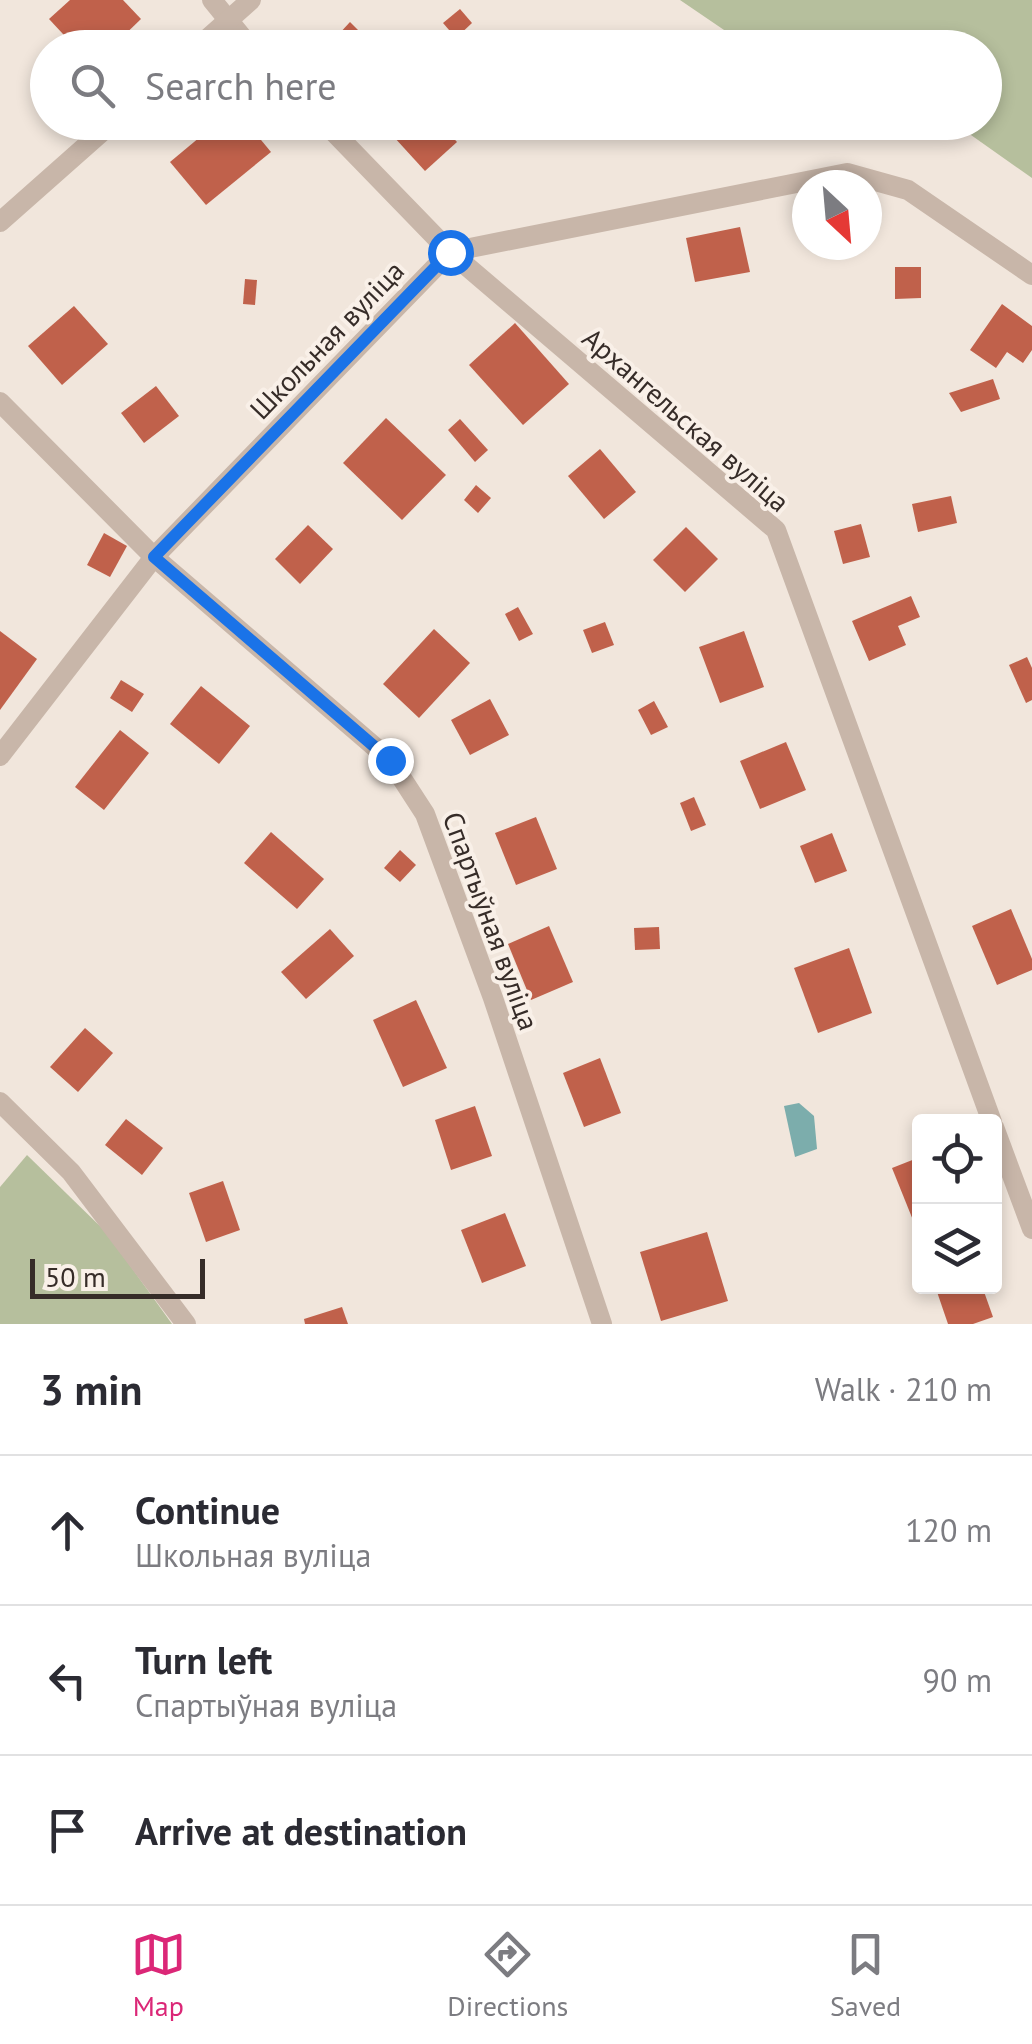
<!DOCTYPE html>
<html lang="en">
<head>
<meta charset="utf-8">
<style>
	:root { --surface:#fff; --page:#f7f7f7; --text:#2b2b33; --muted:#7c7c81; --line:#e1e1e2; --accent:#db2777 }
	body { margin:0; font-family:"PT Sans",sans-serif; background:var(--page); color:var(--text) }
	.controls { position:absolute; right:30px; bottom:30px; display:grid; overflow:hidden; border-radius:10px; box-shadow:0 5px 15px #0003 }
	.controls button { width:90px; height:90px; display:grid; place-items:center; padding:0; border:0; border-bottom:2px solid var(--line); background:var(--surface); color:var(--text); font:50px sans-serif }
	.compass { position:absolute; left:792px; top:170px; width:90px; height:90px; border-radius:50%; background:var(--surface); box-shadow:0 5px 15px #0003; rotate:154deg }
	.scale { position:absolute; left:30px; bottom:25px; width:175px; box-sizing:border-box; padding-left:10px; border:5px solid #362c28; border-top:0; font-size:28px; line-height:35px; white-space:nowrap; color:#362c28; -webkit-text-stroke:8px #f9f0e8; paint-order:stroke }
	.stop { position:absolute; width:30px; height:30px; margin:-22px; border:8px solid #1a73e8; border-radius:50%; background:#fff }
	.stop.end { background:#1a73e8; border-color:#fff; box-shadow:0 2px 10px #0008 }
	.list { margin:0; padding:0; list-style:none }
	h2 { display:flex; justify-content:space-between; align-items:center; height:130px; margin:0; padding:0 40px; font-size:42px }
	h2 small { font-size:32px; font-weight:400; color:var(--muted) }
	.list li { display:grid; grid-template-columns:65px 1fr auto; gap:30px; align-items:center; box-sizing:border-box; height:150px; padding:0 40px; border-top:2px solid var(--line) }
	.list b { display:block; font-size:38px; white-space:nowrap }
	.list p { margin:0; font-size:32px; white-space:nowrap; color:var(--muted) }
	.list em { font-size:32px; font-style:normal; color:var(--muted) }
	.icon { flex:none; width:55px; height:55px; fill:none; stroke:currentColor; stroke-width:2; stroke-linecap:round; stroke-linejoin:round }
	.map { position:relative; flex:none; width:1032px; height:1324px; overflow:hidden }
	.search { position:absolute; background:var(--surface); box-shadow:0 5px 15px #0003; left:30px; right:30px; top:30px; height:110px; display:flex; align-items:center; gap:25px; box-sizing:border-box; padding:0 35px; border-radius:55px; color:var(--muted); font-size:38px }
	.sheet { height:580px; background:var(--surface) }
	nav { display:flex; justify-content:space-around; align-items:center; box-sizing:border-box; height:140px; border-top:2px solid var(--line); background:var(--surface); font-size:28px; color:var(--muted) }
	nav a { display:grid; justify-items:center; gap:5px }
	nav .on { color:var(--accent) }
	.map>svg:first-child { display:block }
	.green { fill:#b6bf9d }
	.water { fill:#7cadac }
	.building { fill:#c0614b }
	.lines { fill:none; stroke-linecap:round; stroke-linejoin:round }
	.minor { stroke:#c8b6a9; stroke-width:20 }
	.route { stroke:#1a73e8; stroke-width:12 }
	.labels { text-anchor:middle; stroke-width:8; stroke-linejoin:round; paint-order:stroke }
	.street-label { font-size:28px; fill:#362c28; stroke:#f9f0e8 }
</style>
</head>
<body>
<div class="map">
<svg width="1032" height="1324" viewBox="0 0 1032 1324">
	<rect width="100%" height="100%" fill="#f1e6dc"/>
	<g class="green">
		<path d="M 680,0 L 1032,0 L 1032,178 L 954,123 L 984,122 L 984,48 L 749,47 Z"/>
		<path d="M 27,1155 L 106,1232 L 172,1324 L 0,1324 L 0,1187 Z"/>
	</g>
	<path class="water" d="M 799,1103 L 814,1116 L 817,1149 L 795,1157 L 784,1106 Z"/>
	<g class="building">
		<path d="M 70,0 L 123,0 L 141,19 L 111,48 L 76,48 L 49,19 Z"/>
		<path d="M 460,9 L 472,23 L 456,38 L 443,23 Z"/>
		<path d="M 350,22 L 376,48 L 326,48 Z"/>
		<path d="M 218,122 L 246,122 L 271,152 L 206,205 L 170,162 Z"/>
		<path d="M 386,122 L 439,122 L 457,142 L 425,171 L 383,125 Z"/>
		<path d="M 740,227 L 750,272 L 695,282 L 686,238 Z"/>
		<path d="M 895,267 L 921,267 L 921,298 L 895,299 Z"/>
		<path d="M 245,279 L 257,280 L 255,305 L 243,304 Z"/>
		<path d="M 1002,304 L 1032,326 L 1032,350 L 1023,363 L 1007,352 L 996,368 L 970,350 Z"/>
		<path d="M 74,306 L 108,344 L 62,385 L 28,346 Z"/>
		<path d="M 515,323 L 569,384 L 523,425 L 469,365 Z"/>
		<path d="M 993,379 L 1000,399 L 961,412 L 949,393 Z"/>
		<path d="M 156,386 L 179,416 L 144,443 L 121,413 Z"/>
		<path d="M 386,418 L 446,475 L 402,520 L 343,463 Z"/>
		<path d="M 460,419 L 488,450 L 475,462 L 448,430 Z"/>
		<path d="M 600,449 L 636,492 L 604,519 L 568,476 Z"/>
		<path d="M 476,485 L 491,498 L 478,513 L 464,500 Z"/>
		<path d="M 951,496 L 957,523 L 918,532 L 912,504 Z"/>
		<path d="M 861,524 L 870,557 L 843,564 L 834,531 Z"/>
		<path d="M 308,525 L 333,549 L 300,584 L 275,559 Z"/>
		<path d="M 686,527 L 718,559 L 685,592 L 653,560 Z"/>
		<path d="M 104,533 L 127,546 L 110,577 L 87,565 Z"/>
		<path d="M 911,596 L 920,617 L 898,626 L 906,645 L 869,661 L 852,621 Z"/>
		<path d="M 518,607 L 533,634 L 519,641 L 505,614 Z"/>
		<path d="M 605,622 L 614,645 L 592,653 L 583,630 Z"/>
		<path d="M 434,629 L 470,663 L 419,718 L 383,684 Z"/>
		<path d="M 0,631 L 37,659 L 0,710 Z"/>
		<path d="M 744,631 L 764,687 L 720,703 L 699,647 Z"/>
		<path d="M 1027,657 L 1032,668 L 1032,700 L 1026,703 L 1009,665 Z"/>
		<path d="M 121,680 L 144,694 L 132,712 L 110,698 Z"/>
		<path d="M 201,686 L 250,726 L 219,764 L 170,724 Z"/>
		<path d="M 490,699 L 509,735 L 470,755 L 451,720 Z"/>
		<path d="M 654,701 L 668,727 L 651,735 L 638,710 Z"/>
		<path d="M 120,730 L 149,753 L 104,810 L 75,787 Z"/>
		<path d="M 786,742 L 806,790 L 760,809 L 740,761 Z"/>
		<path d="M 694,797 L 706,825 L 691,831 L 680,803 Z"/>
		<path d="M 536,817 L 557,869 L 516,885 L 495,833 Z"/>
		<path d="M 271,832 L 324,879 L 297,909 L 244,863 Z"/>
		<path d="M 832,833 L 847,871 L 815,883 L 800,846 Z"/>
		<path d="M 400,850 L 416,865 L 400,882 L 384,868 Z"/>
		<path d="M 1011,909 L 1032,959 L 1032,970 L 997,985 L 972,926 Z"/>
		<path d="M 549,926 L 573,982 L 531,1000 L 508,944 Z"/>
		<path d="M 659,927 L 660,949 L 635,950 L 634,928 Z"/>
		<path d="M 330,929 L 354,956 L 306,999 L 281,972 Z"/>
		<path d="M 849,948 L 872,1013 L 818,1033 L 794,968 Z"/>
		<path d="M 416,1000 L 447,1068 L 403,1087 L 373,1020 Z"/>
		<path d="M 85,1028 L 113,1053 L 78,1092 L 50,1067 Z"/>
		<path d="M 600,1058 L 621,1113 L 584,1127 L 563,1073 Z"/>
		<path d="M 475,1106 L 492,1156 L 451,1170 L 435,1120 Z"/>
		<path d="M 126,1119 L 163,1148 L 142,1175 L 105,1145 Z"/>
		<path d="M 920,1157 L 920,1235 L 919,1235 L 892,1168 Z"/>
		<path d="M 223,1181 L 240,1230 L 206,1242 L 189,1193 Z"/>
		<path d="M 505,1213 L 526,1266 L 482,1283 L 461,1230 Z"/>
		<path d="M 707,1232 L 728,1301 L 661,1321 L 640,1252 Z"/>
		<path d="M 935,1286 L 982,1286 L 993,1317 L 973,1324 L 948,1324 Z"/>
		<path d="M 342,1307 L 348,1324 L 305,1324 L 304,1319 Z"/>
	</g>
	<g class="lines">
		<g class="minor">
			<path d="M 212,0 L 251,48"/>
			<path d="M 197,48 L 251,0"/>
			<path d="M 324,122 L 450,252 L 776,530 L 992,1122"/>
			<path d="M 0,222 L 113,122"/>
			<path d="M 0,402 L 154,557 L 390,760 L 425,814 L 493,998 L 602,1324"/>
			<path d="M 0,756 L 154,557 L 450,252 L 847,173 L 908,190 L 1032,275"/>
			<path d="M 0,1102 L 71,1172 L 186,1324"/>
			<path d="M 994,1127 L 1032,1229"/>
		</g>
	</g>
	<g class="lines">
		<path class="route" d="M 390,760 L 154,557 L 450,252"/>
	</g>
	<g class="labels">
		<g class="street-label">
			<text transform="translate(327 340) rotate(-46)" y="10">Школьная вуліца</text>
			<text transform="translate(686 420) rotate(41)" y="10">Архангельская вуліца</text>
			<text transform="translate(491 921) rotate(70)" y="10">Спартыўная вуліца</text>
		</g>
	</g>
</svg>
<div class="controls">
<button><svg class="icon" aria-label="locate" viewBox="0 0 24 24"><circle cx="12" cy="12" r="6"/><path d="M12 2v4M12 18v4M2 12h4M18 12h4"/></svg></button>
<button><svg class="icon" aria-label="layers" viewBox="0 0 24 24"><path d="M12 4l9 5-9 5-9-5zM3 14l9 5 9-5"/></svg></button>
</div>
<svg class="compass" viewBox="-18 -18 36 36"><path d="M0-13l5 13h-10z" fill="#e53935"/><path d="M0 13l5-13h-10z" fill="#7c7c81"/></svg>
<div class="scale">50 m</div>
<div class="stop" style="left:450px;top:252px"></div>
<div class="stop end" style="left:390px;top:760px"></div>
<div class="search"><svg class="icon" aria-label="search" viewBox="0 0 24 24"><circle cx="10" cy="10" r="6"/><path d="M15 15l6 6"/></svg>Search here</div>
</div>
<section class="sheet">
<h2>3 min<small>Walk · 210 m</small></h2>
<ul class="list">
<li><svg class="icon" aria-label="ahead" viewBox="0 0 24 24"><path d="M12 20V5M6 11l6-6 6 6"/></svg><div><b>Continue</b><p>Школьная вуліца</p></div><em>120 m</em></li>
<li><svg class="icon" aria-label="left" viewBox="0 0 24 24"><path d="M17 20v-9H6M10 6l-5 5 5 5"/></svg><div><b>Turn left</b><p>Спартыўная вуліца</p></div><em>90 m</em></li>
<li><svg class="icon" aria-label="arrive" viewBox="0 0 24 24"><path d="M6 21V4h12l-3 4 3 4H6"/></svg><div><b>Arrive at destination</b></div></li>
</ul>
</section>
<nav>
<a class="on"><svg class="icon" aria-label="map" viewBox="0 0 24 24"><path d="M3 6l6-2 6 2 6-2v14l-6 2-6-2-6 2zM9 4v14M15 6v14"/></svg>Map</a>
<a><svg class="icon" aria-label="directions" viewBox="0 0 24 24"><path d="M12 3l9 9-9 9-9-9zM9 14v-3h6M13 9l2 2-2 2"/></svg>Directions</a>
<a><svg class="icon" aria-label="saved" viewBox="0 0 24 24"><path d="M7 4h10v16l-5-4-5 4z"/></svg>Saved</a>
</nav>
</body>
</html>
